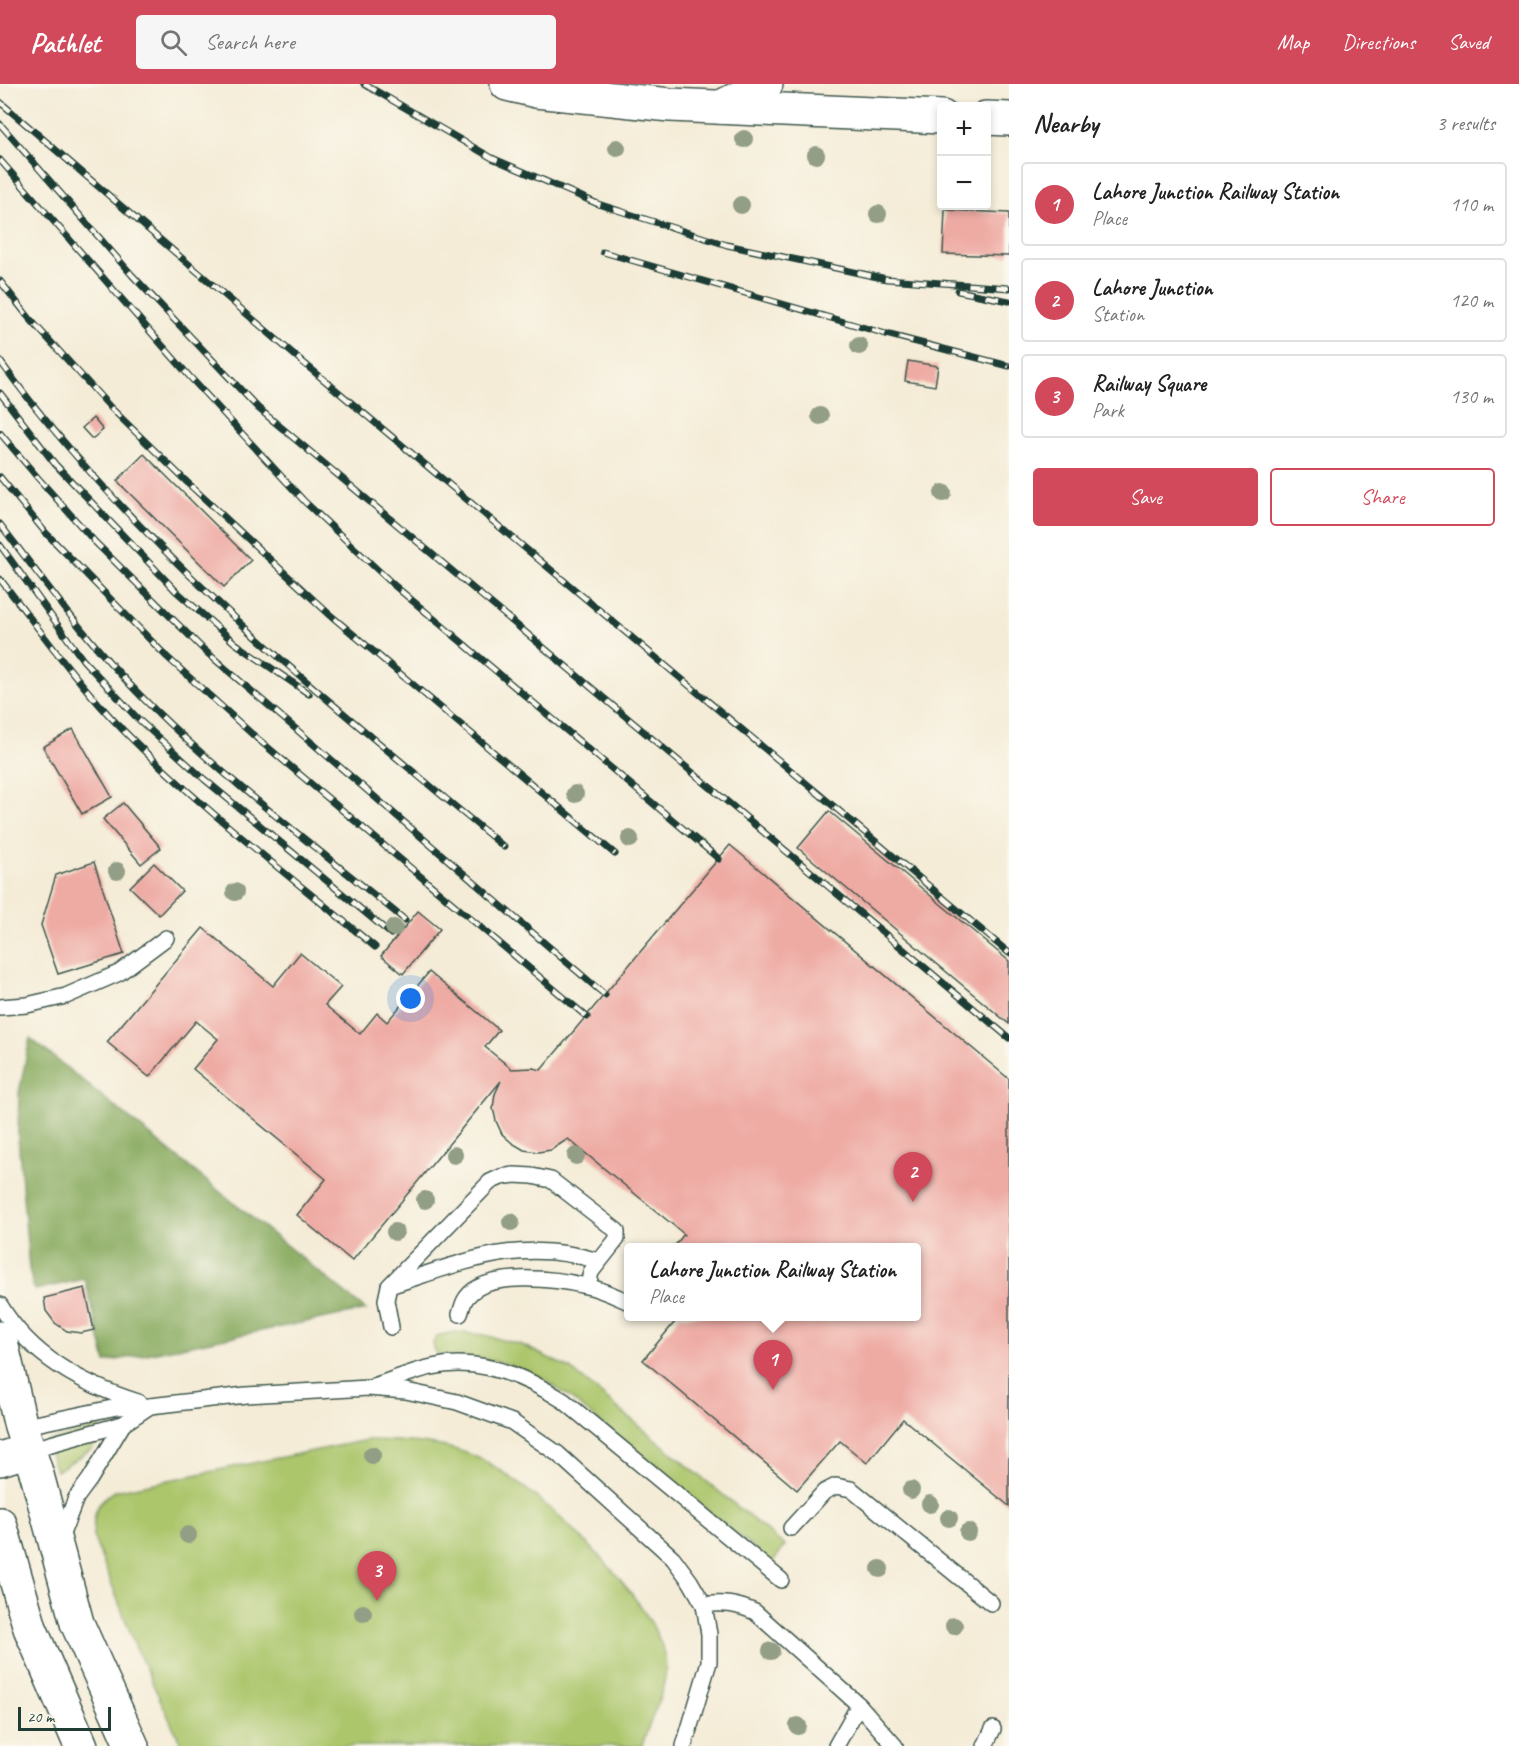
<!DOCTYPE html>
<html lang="en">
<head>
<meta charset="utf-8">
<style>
	:root { --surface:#fff; --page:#f6f6f6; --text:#222; --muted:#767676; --line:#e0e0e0; --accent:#d1495b }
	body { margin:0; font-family:Caveat,sans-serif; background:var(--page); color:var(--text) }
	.controls { position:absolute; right:18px; top:18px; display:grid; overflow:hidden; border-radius:6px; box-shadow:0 3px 9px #0003 }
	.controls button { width:54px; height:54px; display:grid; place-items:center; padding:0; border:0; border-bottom:2px solid var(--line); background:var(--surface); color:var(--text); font:30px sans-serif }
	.scale { position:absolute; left:18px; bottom:15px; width:93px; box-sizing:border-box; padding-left:6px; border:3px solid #1f3d34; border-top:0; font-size:16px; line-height:21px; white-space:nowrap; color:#1f3d34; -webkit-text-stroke:4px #fbf7ec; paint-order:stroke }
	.you { position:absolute; left:411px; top:915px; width:21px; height:21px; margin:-15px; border:4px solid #fff; border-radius:50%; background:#1a73e8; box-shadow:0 0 0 9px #1a73e833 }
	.badge { display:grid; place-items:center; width:39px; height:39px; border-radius:50%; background:var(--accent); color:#fff; font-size:20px; font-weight:700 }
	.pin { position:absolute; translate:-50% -50px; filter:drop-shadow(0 2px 3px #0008) }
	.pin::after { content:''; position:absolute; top:32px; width:21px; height:18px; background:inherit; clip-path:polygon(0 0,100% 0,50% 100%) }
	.popup { position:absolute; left:624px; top:1159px; width:297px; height:78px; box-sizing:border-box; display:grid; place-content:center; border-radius:6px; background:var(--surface); filter:drop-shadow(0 2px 4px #0005); font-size:20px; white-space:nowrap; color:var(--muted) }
	.popup b { font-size:22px; color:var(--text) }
	.popup::after { content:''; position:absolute; left:50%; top:100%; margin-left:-12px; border:12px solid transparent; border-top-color:var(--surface) }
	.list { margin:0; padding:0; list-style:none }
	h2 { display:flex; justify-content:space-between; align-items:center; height:78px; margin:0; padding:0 24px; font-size:26px }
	h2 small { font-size:20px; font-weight:400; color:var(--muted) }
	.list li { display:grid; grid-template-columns:39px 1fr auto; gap:18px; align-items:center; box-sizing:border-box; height:84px; margin:0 12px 12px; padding:0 12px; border:2px solid var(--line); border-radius:6px }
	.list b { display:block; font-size:22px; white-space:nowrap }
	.list p { margin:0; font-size:20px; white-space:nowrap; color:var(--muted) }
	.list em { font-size:20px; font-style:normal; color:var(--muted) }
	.actions { display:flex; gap:12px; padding:18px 24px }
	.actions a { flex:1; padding:14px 0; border:2px solid var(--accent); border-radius:6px; text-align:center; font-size:21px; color:var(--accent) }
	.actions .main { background:var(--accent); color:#fff }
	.icon { flex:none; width:33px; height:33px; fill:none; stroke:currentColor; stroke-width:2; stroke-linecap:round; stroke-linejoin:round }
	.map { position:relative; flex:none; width:1009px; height:1662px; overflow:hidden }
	header { display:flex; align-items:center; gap:36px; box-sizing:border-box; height:84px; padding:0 30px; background:var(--accent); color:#fff }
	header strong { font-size:28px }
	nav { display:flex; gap:33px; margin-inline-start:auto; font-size:21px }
	.search { width:420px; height:54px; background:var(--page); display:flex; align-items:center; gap:15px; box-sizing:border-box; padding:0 21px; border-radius:6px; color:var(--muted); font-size:22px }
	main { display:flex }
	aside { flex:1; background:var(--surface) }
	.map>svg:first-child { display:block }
	.green { fill:#acc66c; stroke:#668250; stroke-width:1.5 }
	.forest { fill:#89ab60; stroke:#54744a; stroke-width:1.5 }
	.building { fill:#eeaba4 }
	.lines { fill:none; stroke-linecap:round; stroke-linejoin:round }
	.service-casing { stroke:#3f574c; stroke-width:18 }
	.secondary-casing { stroke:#3f574c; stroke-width:36 }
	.primary-casing { stroke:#3f574c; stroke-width:36 }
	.service { stroke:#fff; stroke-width:15 }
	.secondary { stroke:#fff; stroke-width:33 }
	.primary { stroke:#fff; stroke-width:33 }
	.rail-casing { stroke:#1f3d34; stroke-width:7 }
	.rail { stroke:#fbf7ec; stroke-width:4.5; stroke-dasharray:14; stroke-linecap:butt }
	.tree { fill:#929e85 }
</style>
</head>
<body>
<header>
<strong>Pathlet</strong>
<div class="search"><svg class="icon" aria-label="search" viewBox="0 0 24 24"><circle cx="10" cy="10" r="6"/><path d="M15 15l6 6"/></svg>Search here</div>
<nav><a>Map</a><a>Directions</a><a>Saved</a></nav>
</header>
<main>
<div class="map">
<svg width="1009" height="1662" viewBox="0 0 1009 1662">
	<rect width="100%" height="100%" fill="#fbf7ec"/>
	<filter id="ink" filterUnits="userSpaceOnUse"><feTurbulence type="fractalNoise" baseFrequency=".0167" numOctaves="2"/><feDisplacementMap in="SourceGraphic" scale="12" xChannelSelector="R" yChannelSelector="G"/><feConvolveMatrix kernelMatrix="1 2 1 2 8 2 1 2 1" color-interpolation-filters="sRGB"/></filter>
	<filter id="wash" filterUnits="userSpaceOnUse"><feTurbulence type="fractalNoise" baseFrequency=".008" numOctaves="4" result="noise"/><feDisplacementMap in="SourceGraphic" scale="24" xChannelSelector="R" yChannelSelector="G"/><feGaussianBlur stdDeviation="1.35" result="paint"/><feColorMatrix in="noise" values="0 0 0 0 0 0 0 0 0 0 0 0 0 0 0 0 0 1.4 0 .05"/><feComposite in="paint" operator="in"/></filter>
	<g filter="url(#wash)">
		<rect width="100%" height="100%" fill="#f4ecd7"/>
		<g class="green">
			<path d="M 454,1248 L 484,1251 L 522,1261 L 569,1284 L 785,1462 L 772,1479 L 568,1312 L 541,1293 L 504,1279 L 472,1273 L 442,1272 L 435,1268 L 433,1259 L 437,1252 Z"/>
			<path d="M 99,1342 L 101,1354 L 92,1365 L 56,1387 L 46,1357 Z"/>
			<path d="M 367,1356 C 405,1357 448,1358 483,1376 C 539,1406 654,1512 665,1574 C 670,1604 649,1634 642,1662 L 182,1662 L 137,1566 L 93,1452 C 94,1430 94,1418 115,1407 Z"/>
		</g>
		<path class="forest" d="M 30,954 L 366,1226 L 106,1278 L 85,1195 L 34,1206 L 29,1185 L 18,1052 L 19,1009 Z"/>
		<g id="blocks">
			<g class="building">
				<path d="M 945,126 L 1009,129 L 1009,172 L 943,170 Z"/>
				<path d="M 908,277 L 938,282 L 935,302 L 905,297 Z"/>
				<path d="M 93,334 L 103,346 L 92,355 L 82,344 Z"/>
				<path d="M 144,370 L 251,476 L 224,503 L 117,397 Z"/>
				<path d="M 73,645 L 112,713 L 82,730 L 43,663 Z"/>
				<path d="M 123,719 L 161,764 L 141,780 L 103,735 Z"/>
				<path d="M 829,727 L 1009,877 L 1009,940 L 798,764 Z"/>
				<path d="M 730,761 L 1009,995 L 1009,1422 L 903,1335 L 867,1379 L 840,1357 L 797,1406 L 643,1276 L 680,1232 L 917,1232 L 917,1164 L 673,1164 L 684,1150 L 568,1055 L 551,1066 L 538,1068 L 524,1066 L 512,1059 L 502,1050 L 496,1037 L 493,1024 L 495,1010 L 501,997 L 352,1177 L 297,1131 L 326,1095 L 193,985 L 218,955 L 196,937 L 149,993 L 107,958 L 203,844 L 273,902 L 300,869 L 341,903 L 325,921 L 360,950 L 377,929 L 387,938 L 429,888 L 499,946 L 485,963 L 512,985 L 533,984 L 541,986 Z"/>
				<path d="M 94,778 L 124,870 L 58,890 L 41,841 L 56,791 Z"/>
				<path d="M 154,779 L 182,807 L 159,831 L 130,803 Z"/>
				<path d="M 418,827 L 440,845 L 403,890 L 381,872 Z"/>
				<path d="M 85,1204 L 94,1246 L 81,1249 L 67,1247 L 55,1239 L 46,1227 L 44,1214 Z"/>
			</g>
		</g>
	</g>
	<g filter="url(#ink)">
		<use href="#blocks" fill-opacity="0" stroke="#3f574c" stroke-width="1.5"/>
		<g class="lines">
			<defs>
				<g id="service">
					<path d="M 0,923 L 27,921 L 66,912 L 119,889 L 166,854"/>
					<path d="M 392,1201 C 468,1177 519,1153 599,1177"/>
					<path d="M 0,1221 C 31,1273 82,1300 138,1318"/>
					<path d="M 460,1230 C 462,1225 463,1217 467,1213 C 486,1186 558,1195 586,1202 C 601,1205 615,1212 629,1218"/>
					<path d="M 391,1243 L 386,1216 L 389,1202 L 490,1098 L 501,1093 L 514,1091 L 532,1092 L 551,1096 L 617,1147 L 617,1155 L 591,1188 L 588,1202"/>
					<path d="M 374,1302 C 393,1296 412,1287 432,1283 C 479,1272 525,1292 564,1317 L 781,1496"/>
					<path d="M 21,1343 L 117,1323 L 150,1322 L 246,1311 L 368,1304 L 406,1307 L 457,1318 L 512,1338 L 558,1370 L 673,1474 L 690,1497 L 704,1521 L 709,1550 L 709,1578 L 684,1662"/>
					<path d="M 29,1366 L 123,1340 L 150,1322"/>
					<path d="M 791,1444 L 824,1408 L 836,1402 L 851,1405 L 991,1519"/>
					<path d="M 60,1455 L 76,1414 L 90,1395 L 123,1340"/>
					<path d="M 704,1521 C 723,1518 737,1520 755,1528 L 859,1621 L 836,1662"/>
					<path d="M 859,1621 L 895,1662"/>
					<path d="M 985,1662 L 993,1645"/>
				</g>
				<g id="secondary">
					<path d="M 721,23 L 766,0"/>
					<path d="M 0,1375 L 29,1366"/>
				</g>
				<g id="primary">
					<path d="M 507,0 L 536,7 L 670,21 L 942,33"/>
					<path d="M 986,34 L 1009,35"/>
					<path d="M 0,1254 L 21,1343 L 37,1391 L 77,1539 L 132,1662"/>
					<path d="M 0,1440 L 30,1544 L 81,1662"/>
				</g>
			</defs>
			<use href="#service" class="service-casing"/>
			<use href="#secondary" class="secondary-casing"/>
			<use href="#primary" class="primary-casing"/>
			<use href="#service" class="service"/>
			<use href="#secondary" class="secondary"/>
			<use href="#primary" class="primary"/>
			<defs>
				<g id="rail">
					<path d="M 364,0 L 492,74 L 598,120 L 727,161 L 887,195 L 1009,204"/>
					<path d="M 0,18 L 305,280 L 1009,869"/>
					<path d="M 0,40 L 132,191 L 258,324 L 1009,954"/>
					<path d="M 0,76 L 190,293 L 305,418 L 395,502 L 719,775"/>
					<path d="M 603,168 L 886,250 L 1009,282"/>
					<path d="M 0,197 L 30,235 L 111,324 L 192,403 L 329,530 L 615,770"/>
					<path d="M 958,207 L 1009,217"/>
					<path d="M 0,277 C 139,468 325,614 504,763"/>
					<path d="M 0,309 L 55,380 L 176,507 L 235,559 L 309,610"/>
					<path d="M 0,349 L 38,394 L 95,458 L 204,566 L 605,911"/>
					<path d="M 0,393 L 45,448 L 167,573 L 252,650 L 587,933"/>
					<path d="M 0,440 C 48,503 97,570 154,625 C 232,701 321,767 405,836"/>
					<path d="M 0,461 L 83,576 L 138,635 L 204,695 L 391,850"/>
					<path d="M 0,495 C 40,546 78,600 123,646 C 201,725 290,792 375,863"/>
				</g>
			</defs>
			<use href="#rail" class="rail-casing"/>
			<use href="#rail" class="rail"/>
		</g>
		<g class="tree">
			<circle cx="744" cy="55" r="9"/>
			<circle cx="617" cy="64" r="9"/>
			<circle cx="816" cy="71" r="9"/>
			<circle cx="741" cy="121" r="9"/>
			<circle cx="878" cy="130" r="9"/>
			<circle cx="859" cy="262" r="9"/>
			<circle cx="820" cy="332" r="9"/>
			<circle cx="943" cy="409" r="9"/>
			<circle cx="575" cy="710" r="9"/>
			<circle cx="630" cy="755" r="9"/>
			<circle cx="117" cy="787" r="9"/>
			<circle cx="235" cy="808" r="9"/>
			<circle cx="394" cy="844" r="9"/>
			<circle cx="454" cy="1071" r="9"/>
			<circle cx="576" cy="1072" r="9"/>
			<circle cx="425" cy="1116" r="9"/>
			<circle cx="511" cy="1138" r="9"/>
			<circle cx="395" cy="1148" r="9"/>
			<circle cx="372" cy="1371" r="9"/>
			<circle cx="911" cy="1406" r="9"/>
			<circle cx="930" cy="1420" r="9"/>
			<circle cx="949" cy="1434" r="9"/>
			<circle cx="968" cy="1448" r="9"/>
			<circle cx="188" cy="1451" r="9"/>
			<circle cx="880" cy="1485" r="9"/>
			<circle cx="363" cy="1529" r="9"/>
			<circle cx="954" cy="1542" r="9"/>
			<circle cx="771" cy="1567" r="9"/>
			<circle cx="798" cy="1642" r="9"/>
		</g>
	</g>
</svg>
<div class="controls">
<button>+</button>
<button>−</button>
</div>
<div class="scale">20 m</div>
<div class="you"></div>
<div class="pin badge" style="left:773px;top:1306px">1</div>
<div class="popup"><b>Lahore Junction Railway Station</b>Place</div>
<div class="pin badge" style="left:913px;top:1118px">2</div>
<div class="pin badge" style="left:377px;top:1517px">3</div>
</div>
<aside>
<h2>Nearby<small>3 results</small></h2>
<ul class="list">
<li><span class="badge">1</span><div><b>Lahore Junction Railway Station</b><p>Place</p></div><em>110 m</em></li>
<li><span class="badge">2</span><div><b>Lahore Junction</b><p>Station</p></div><em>120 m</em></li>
<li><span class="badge">3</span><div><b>Railway Square</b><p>Park</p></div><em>130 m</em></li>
</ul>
<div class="actions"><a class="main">Save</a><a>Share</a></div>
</aside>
</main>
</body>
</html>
